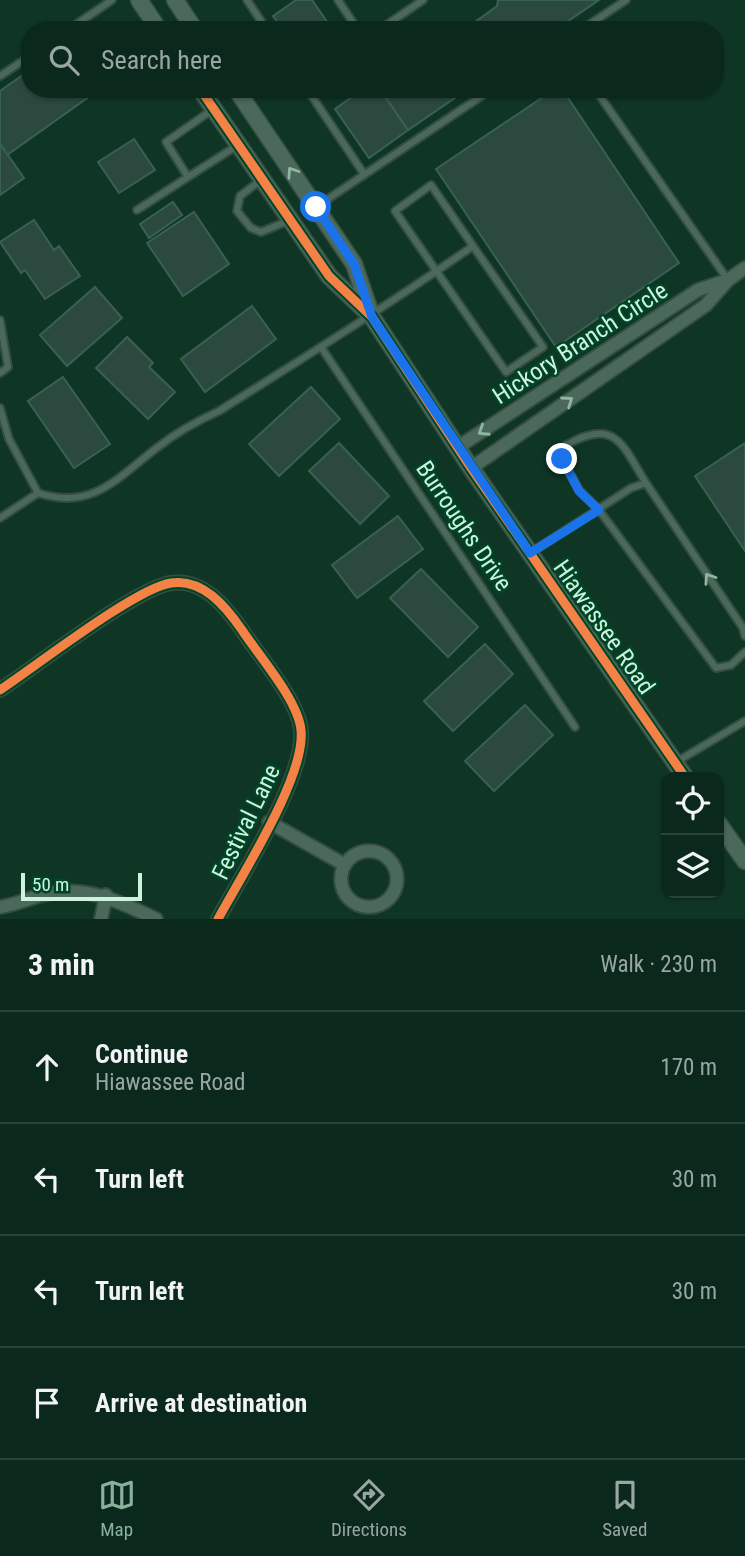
<!DOCTYPE html>
<html lang="en">
<head>
<meta charset="utf-8">
<style>
	:root { --surface:#0b281c; --page:#143025; --text:#f1f3f6; --muted:#9aa6a3; --line:#2b443b; --accent:#8ab19c }
	body { margin:0; font-family:"Roboto Condensed",sans-serif; background:var(--page); color:var(--text) }
	.controls { position:absolute; right:21px; bottom:21px; display:grid; overflow:hidden; border-radius:14px; box-shadow:0 2px 5px #0004 }
	.controls button { width:63px; height:63px; display:grid; place-items:center; padding:0; border:0; border-bottom:2px solid var(--line); background:var(--surface); color:var(--text); font:35px sans-serif }
	.scale { position:absolute; left:21px; bottom:18px; width:121px; box-sizing:border-box; padding-left:7px; border:4px solid #cdf3dc; border-top:0; font-size:19px; line-height:24px; white-space:nowrap; color:#cdf3dc; -webkit-text-stroke:5px #004528; paint-order:stroke }
	.stop { position:absolute; width:21px; height:21px; margin:-16px; border:5px solid #1a73e8; border-radius:50%; background:#fff }
	.stop.end { background:#1a73e8; border-color:#fff; box-shadow:0 2px 7px #0008 }
	.list { margin:0; padding:0; list-style:none }
	h2 { display:flex; justify-content:space-between; align-items:center; height:91px; margin:0; padding:0 28px; font-size:30px }
	h2 small { font-size:23px; font-weight:400; color:var(--muted) }
	.list li { display:grid; grid-template-columns:46px 1fr auto; gap:21px; align-items:center; box-sizing:border-box; height:112px; padding:0 28px; border-top:2px solid var(--line) }
	.list b { display:block; font-size:26px; white-space:nowrap }
	.list p { margin:0; font-size:23px; white-space:nowrap; color:var(--muted) }
	.list em { font-size:23px; font-style:normal; color:var(--muted) }
	.icon { flex:none; width:38px; height:38px; fill:none; stroke:currentColor; stroke-width:2; stroke-linecap:round; stroke-linejoin:round }
	.map { position:relative; flex:none; width:745px; height:919px; overflow:hidden }
	.search { position:absolute; background:var(--surface); box-shadow:0 2px 5px #0004; left:21px; right:21px; top:21px; height:77px; display:flex; align-items:center; gap:18px; box-sizing:border-box; padding:0 24px; border-radius:28px; color:var(--muted); font-size:26px }
	.sheet { height:539px; background:var(--surface) }
	nav { display:flex; justify-content:space-around; align-items:center; box-sizing:border-box; height:98px; border-top:2px solid var(--line); background:var(--surface); font-size:19px; color:var(--muted) }
	nav a { display:grid; justify-items:center; gap:4px }
	nav .on { color:var(--accent) }
	.map>svg:first-child { display:block }
	.building { fill:#2b493f; stroke:#396055; stroke-width:2 }
	.lines { fill:none; stroke-linecap:round; stroke-linejoin:round }
	.service-casing { stroke:#344d40; stroke-width:10 }
	.minor-casing { stroke:#344d40; stroke-width:16 }
	.tertiary-casing { stroke:#344d40; stroke-width:19 }
	.service { stroke:#4b695b; stroke-width:6 }
	.minor { stroke:#4b695b; stroke-width:12 }
	.tertiary { stroke:#4b695b; stroke-width:16 }
	.cycleway-casing { stroke:#004528; stroke-width:13 }
	.cycleway { stroke:#f48246; stroke-width:9 }
	.oneway { stroke:#92b5a2 }
	.route { stroke:#1a73e8; stroke-width:9 }
	.labels { text-anchor:middle; stroke-width:5; stroke-linejoin:round; paint-order:stroke }
	.street-label { font-size:24px; fill:#cdf3dc; stroke:#004528 }
</style>
</head>
<body>
<div class="map">
<svg width="745" height="919" viewBox="0 0 745 919">
	<rect width="100%" height="100%" fill="#0f3625"/>
	<g class="building">
		<path d="M 296,0 L 312,0 L 330,26 L 323,30 L 283,30 L 273,16 Z"/>
		<path d="M 498,0 L 599,0 L 555,30 L 464,30 L 497,6 Z"/>
		<path d="M 30,70 L 30,89 L 100,89 L 7,155 L 0,144 L 0,91 Z"/>
		<path d="M 363,89 L 380,89 L 408,130 L 369,158 L 335,109 Z"/>
		<path d="M 380,89 L 468,89 L 408,130 Z"/>
		<path d="M 555,89 L 562,89 L 679,263 L 556,347 L 436,169 Z"/>
		<path d="M 134,139 L 155,170 L 119,193 L 98,162 Z"/>
		<path d="M 0,144 L 24,178 L 0,195 Z"/>
		<path d="M 173,202 L 182,215 L 149,238 L 140,224 Z"/>
		<path d="M 194,212 L 229,264 L 183,296 L 147,243 Z"/>
		<path d="M 34,220 L 54,250 L 59,246 L 80,276 L 45,299 L 25,270 L 21,273 L 0,242 Z"/>
		<path d="M 95,287 L 122,318 L 67,366 L 40,335 Z"/>
		<path d="M 252,306 L 276,339 L 205,392 L 181,359 Z"/>
		<path d="M 127,337 L 153,363 L 149,367 L 175,392 L 148,419 L 96,368 Z"/>
		<path d="M 63,377 L 110,444 L 74,468 L 28,401 Z"/>
		<path d="M 311,387 L 340,419 L 279,476 L 249,444 Z"/>
		<path d="M 339,443 L 389,496 L 360,524 L 309,471 Z"/>
		<path d="M 745,443 L 745,551 L 695,476 Z"/>
		<path d="M 398,516 L 423,549 L 357,598 L 332,565 Z"/>
		<path d="M 421,569 L 478,627 L 448,657 L 390,598 Z"/>
		<path d="M 485,644 L 513,674 L 453,731 L 424,701 Z"/>
		<path d="M 525,705 L 553,735 L 494,791 L 465,761 Z"/>
	</g>
	<g class="lines">
		<defs>
			<g id="service">
				<path d="M 247,0 L 267,30"/>
				<path d="M 338,0 L 358,30"/>
				<path d="M 68,30 L 112,0"/>
				<path d="M 379,30 L 423,0"/>
				<path d="M 581,30 L 626,0"/>
				<path d="M 0,76 L 30,56"/>
				<path d="M 307,89 L 364,174"/>
				<path d="M 595,89 L 728,280"/>
				<path d="M 212,110 L 166,142 L 188,177 L 238,145"/>
				<path d="M 261,180 L 240,196 L 237,211 L 251,228 L 261,232 L 288,221"/>
				<path d="M 316,207 L 492,89"/>
				<path d="M 137,210 L 188,177"/>
				<path d="M 0,320 L 8,367 L 0,373"/>
				<path d="M 321,347 L 575,727"/>
				<path d="M 0,408 L 9,439 L 38,493 C 93,511 118,477 158,447 C 177,432 197,421 219,411 C 305,357 390,304 473,246 L 543,347 L 506,372 L 395,211 L 431,185 L 473,246"/>
				<path d="M 646,483 C 622,444 615,417 566,445 L 562,459 L 579,490 L 599,510 L 716,668 L 731,665 L 745,652"/>
				<path d="M 0,518 L 38,493"/>
				<path d="M 532,552 L 631,488 L 646,483 L 743,628 L 745,636"/>
				<path d="M 676,762 L 745,721"/>
			</g>
			<g id="minor">
				<path d="M 458,447 L 698,290 L 725,281"/>
				<path d="M 471,468 L 706,305 L 728,280 L 745,268"/>
				<path d="M 0,690 C 35,667 136,588 171,583 C 203,578 226,607 242,630 C 259,656 298,700 301,730 C 306,776 241,876 218,919"/>
				<path d="M 269,822 L 345,865"/>
				<circle cx="369" cy="879" r="28"/>
				<path d="M 0,907 C 15,905 27,899 42,895 C 84,884 119,901 156,919"/>
				<path d="M 101,919 L 106,895"/>
			</g>
			<g id="tertiary">
				<path d="M 139,0 L 159,30"/>
				<path d="M 175,0 L 195,30"/>
				<path d="M 200,89 L 329,276 L 372,317 L 471,468 L 685,777"/>
				<path d="M 236,89 L 354,264 L 371,314"/>
				<path d="M 719,824 L 745,861"/>
			</g>
		</defs>
		<use href="#service" class="service-casing"/>
		<use href="#minor" class="minor-casing"/>
		<use href="#tertiary" class="tertiary-casing"/>
		<use href="#service" class="service"/>
		<use href="#minor" class="minor"/>
		<use href="#tertiary" class="tertiary"/>
		<defs>
			<g id="cycleway">
				<path d="M 200,89 L 329,276 L 372,317 L 471,468 L 685,777"/>
				<path d="M 0,690 C 35,667 136,588 171,583 C 203,578 226,607 242,630 C 259,656 298,700 301,730 C 306,776 241,876 218,919"/>
			</g>
		</defs>
		<use href="#cycleway" class="cycleway-casing"/>
		<use href="#cycleway" class="cycleway"/>
	</g>
	<defs><path id="oneway-chevron" d="M-2-3.5L2.5 0L-2 3.5" fill="none" stroke-width="1.6" stroke-linecap="round" stroke-linejoin="round" transform="scale(1.75)"/></defs>
	<g class="oneway">
		<use href="#oneway-chevron" transform="translate(292 172) rotate(-124)"/>
		<use href="#oneway-chevron" transform="translate(568 401) rotate(-35)"/>
		<use href="#oneway-chevron" transform="translate(483 431) rotate(147)"/>
		<use href="#oneway-chevron" transform="translate(709 578) rotate(-124)"/>
	</g>
	<g class="lines">
		<path class="route" d="M 316,207 L 354,264 L 372,317 L 530,553 L 599,510 L 579,491 L 562,459"/>
	</g>
	<g class="labels">
		<g class="street-label">
			<text transform="translate(580 343) rotate(-33)" y="8">Hickory Branch Circle</text>
			<text transform="translate(464 526) rotate(56)" y="8">Burroughs Drive</text>
			<text transform="translate(604 627) rotate(55)" y="8">Hiawassee Road</text>
			<text transform="translate(246 822) rotate(-64)" y="8">Festival Lane</text>
		</g>
	</g>
</svg>
<div class="controls">
<button><svg class="icon" aria-label="locate" viewBox="0 0 24 24"><circle cx="12" cy="12" r="6"/><path d="M12 2v4M12 18v4M2 12h4M18 12h4"/></svg></button>
<button><svg class="icon" aria-label="layers" viewBox="0 0 24 24"><path d="M12 4l9 5-9 5-9-5zM3 14l9 5 9-5"/></svg></button>
</div>
<div class="scale">50 m</div>
<div class="stop" style="left:316px;top:207px"></div>
<div class="stop end" style="left:562px;top:459px"></div>
<div class="search"><svg class="icon" aria-label="search" viewBox="0 0 24 24"><circle cx="10" cy="10" r="6"/><path d="M15 15l6 6"/></svg>Search here</div>
</div>
<section class="sheet">
<h2>3 min<small>Walk · 230 m</small></h2>
<ul class="list">
<li><svg class="icon" aria-label="ahead" viewBox="0 0 24 24"><path d="M12 20V5M6 11l6-6 6 6"/></svg><div><b>Continue</b><p>Hiawassee Road</p></div><em>170 m</em></li>
<li><svg class="icon" aria-label="left" viewBox="0 0 24 24"><path d="M17 20v-9H6M10 6l-5 5 5 5"/></svg><div><b>Turn left</b></div><em>30 m</em></li>
<li><svg class="icon" aria-label="left" viewBox="0 0 24 24"><path d="M17 20v-9H6M10 6l-5 5 5 5"/></svg><div><b>Turn left</b></div><em>30 m</em></li>
<li><svg class="icon" aria-label="arrive" viewBox="0 0 24 24"><path d="M6 21V4h12l-3 4 3 4H6"/></svg><div><b>Arrive at destination</b></div></li>
</ul>
</section>
<nav>
<a class="on"><svg class="icon" aria-label="map" viewBox="0 0 24 24"><path d="M3 6l6-2 6 2 6-2v14l-6 2-6-2-6 2zM9 4v14M15 6v14"/></svg>Map</a>
<a><svg class="icon" aria-label="directions" viewBox="0 0 24 24"><path d="M12 3l9 9-9 9-9-9zM9 14v-3h6M13 9l2 2-2 2"/></svg>Directions</a>
<a><svg class="icon" aria-label="saved" viewBox="0 0 24 24"><path d="M7 4h10v16l-5-4-5 4z"/></svg>Saved</a>
</nav>
</body>
</html>
